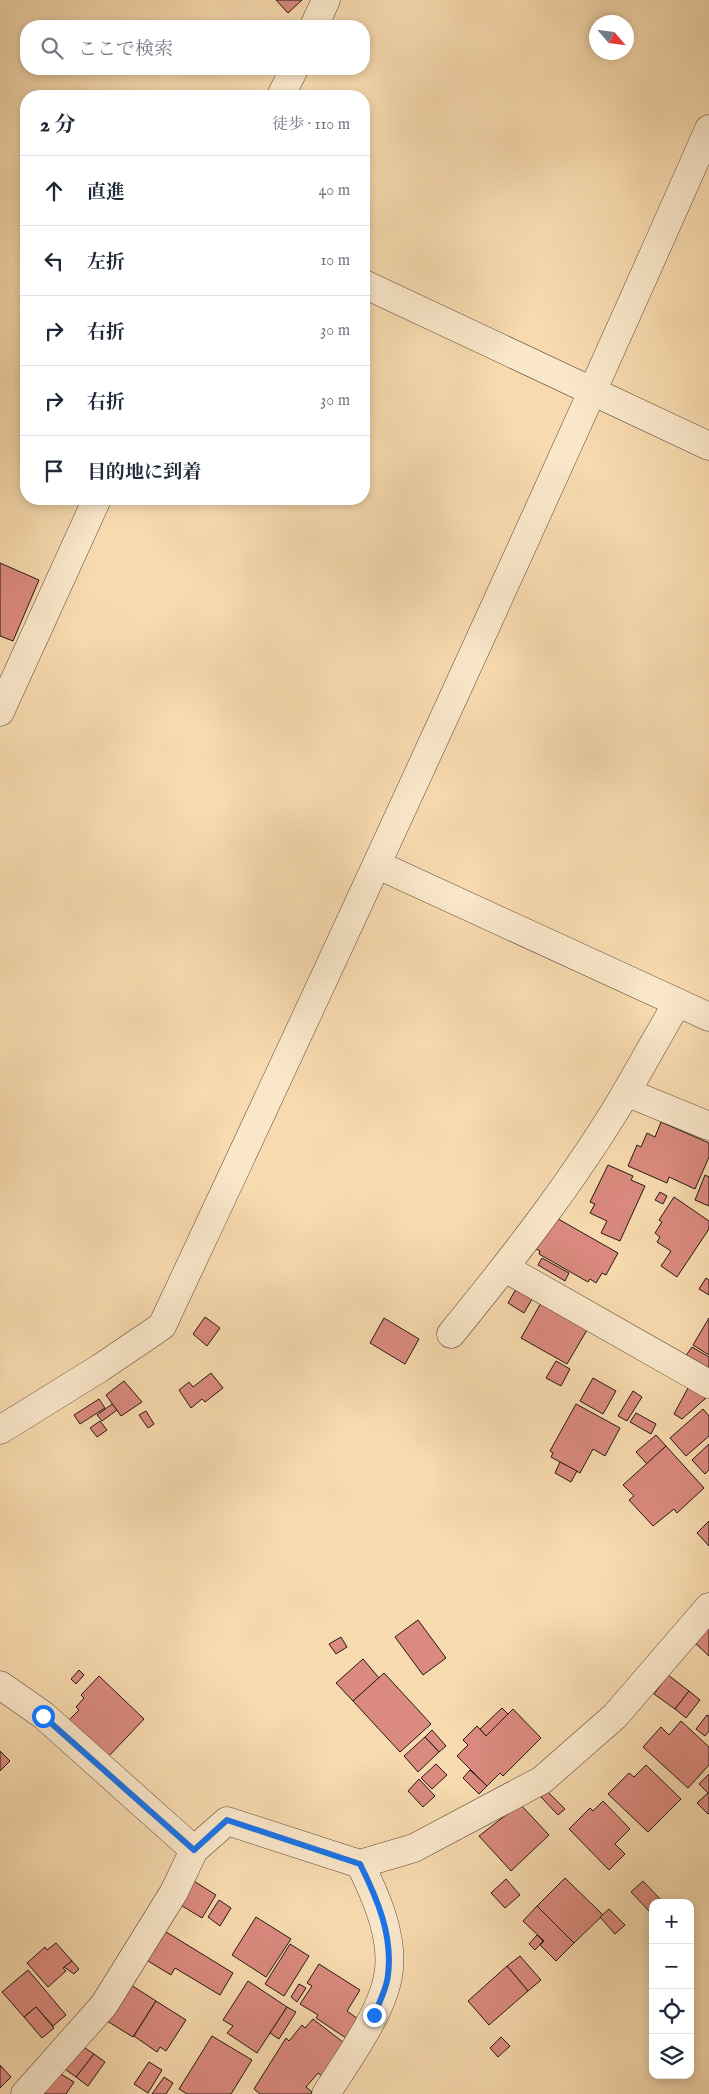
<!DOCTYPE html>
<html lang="ja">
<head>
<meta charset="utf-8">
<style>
	:root { --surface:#fff; --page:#f6f6f7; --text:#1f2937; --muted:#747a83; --line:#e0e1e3 }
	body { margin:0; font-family:"IM FELL English","Noto Serif JP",serif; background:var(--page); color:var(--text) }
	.controls { position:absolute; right:15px; bottom:15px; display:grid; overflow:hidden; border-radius:10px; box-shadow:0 2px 8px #0003 }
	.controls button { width:45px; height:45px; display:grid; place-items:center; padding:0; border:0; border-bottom:1px solid var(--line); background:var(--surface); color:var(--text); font:25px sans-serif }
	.compass { position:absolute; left:589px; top:15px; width:45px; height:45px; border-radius:50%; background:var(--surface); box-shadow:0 2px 8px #0003; rotate:118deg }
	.stop { position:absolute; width:15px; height:15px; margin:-11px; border:4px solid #1a73e8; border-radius:50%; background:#fff }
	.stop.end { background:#1a73e8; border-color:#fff; box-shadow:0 1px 5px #0008 }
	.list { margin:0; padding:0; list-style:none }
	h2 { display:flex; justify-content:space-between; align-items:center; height:65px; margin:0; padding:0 20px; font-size:21px }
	h2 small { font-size:16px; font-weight:400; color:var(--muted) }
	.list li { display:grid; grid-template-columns:32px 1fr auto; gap:15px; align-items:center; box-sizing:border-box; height:70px; padding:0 20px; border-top:1px solid var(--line) }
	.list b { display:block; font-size:19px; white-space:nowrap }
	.list em { font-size:16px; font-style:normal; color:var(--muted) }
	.icon { flex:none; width:28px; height:28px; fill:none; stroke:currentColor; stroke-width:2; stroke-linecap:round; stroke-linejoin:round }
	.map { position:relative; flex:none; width:709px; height:2094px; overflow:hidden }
	.search { position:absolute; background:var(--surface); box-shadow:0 2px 8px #0003; left:20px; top:20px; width:350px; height:55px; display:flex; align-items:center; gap:12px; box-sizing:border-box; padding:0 18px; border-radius:20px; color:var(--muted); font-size:19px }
	.panel { position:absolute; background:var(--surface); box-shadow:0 2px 8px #0003; left:20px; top:90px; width:350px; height:415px; border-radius:20px }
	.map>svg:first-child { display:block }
	.building { fill:#db8a7f; stroke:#251812 }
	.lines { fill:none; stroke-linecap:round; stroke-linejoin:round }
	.minor-casing { stroke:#5a4839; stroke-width:29 }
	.minor { stroke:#fae7ca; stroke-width:28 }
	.route { stroke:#1a73e8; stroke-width:6 }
</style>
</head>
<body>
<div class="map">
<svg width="709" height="2094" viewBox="0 0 709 2094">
	<rect width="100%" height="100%" fill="#f7daae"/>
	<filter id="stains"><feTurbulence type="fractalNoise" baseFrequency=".004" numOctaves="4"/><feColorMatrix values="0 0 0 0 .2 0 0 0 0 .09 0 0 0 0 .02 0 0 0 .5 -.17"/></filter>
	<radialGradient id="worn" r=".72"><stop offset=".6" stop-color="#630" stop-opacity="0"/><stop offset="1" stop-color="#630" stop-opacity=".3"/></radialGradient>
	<g class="building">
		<path d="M 276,0 L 302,0 L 288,13 Z"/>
		<path d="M 0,563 L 39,580 L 13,641 L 0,636 Z"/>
		<path d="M 661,1122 L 709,1143 L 709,1157 L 695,1189 L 669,1177 L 667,1183 L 628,1166 L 637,1145 L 641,1147 L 647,1133 L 655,1137 Z"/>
		<path d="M 608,1165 L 633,1176 L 631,1180 L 645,1186 L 620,1241 L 601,1233 L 607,1221 L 590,1213 L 595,1204 L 590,1202 Z"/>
		<path d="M 705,1175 L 709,1177 L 709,1206 L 695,1200 Z"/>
		<path d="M 660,1192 L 667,1196 L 663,1204 L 655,1200 Z"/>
		<path d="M 674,1197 L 709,1221 L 709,1229 L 677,1277 L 661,1266 L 671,1251 L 657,1242 L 660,1237 L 655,1233 L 662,1222 L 659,1220 Z"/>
		<path d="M 553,1216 L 618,1253 L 606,1275 L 602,1273 L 596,1283 L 590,1279 L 588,1282 L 539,1254 L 540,1251 L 532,1247 Z"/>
		<path d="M 542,1258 L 569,1273 L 565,1281 L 538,1265 Z"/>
		<path d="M 706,1278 L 709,1280 L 709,1295 L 699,1289 Z"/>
		<path d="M 516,1289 L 532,1299 L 524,1313 L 508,1303 Z"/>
		<path d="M 541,1303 L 587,1330 L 567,1364 L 521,1338 Z"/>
		<path d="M 205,1317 L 220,1328 L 207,1346 L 193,1334 Z"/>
		<path d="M 384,1318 L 419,1339 L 405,1364 L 370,1343 Z"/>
		<path d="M 709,1318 L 709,1355 L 693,1345 Z"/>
		<path d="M 692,1347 L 709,1357 L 709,1372 L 685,1357 Z"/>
		<path d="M 556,1361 L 570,1369 L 561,1386 L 546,1378 Z"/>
		<path d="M 211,1373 L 223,1388 L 205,1402 L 202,1399 L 191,1408 L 179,1390 L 189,1382 L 193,1387 Z"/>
		<path d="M 593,1378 L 616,1391 L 603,1414 L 580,1401 Z"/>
		<path d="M 124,1381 L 142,1402 L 121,1416 L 106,1395 Z"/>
		<path d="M 688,1388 L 706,1398 L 682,1419 L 674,1414 Z"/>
		<path d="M 633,1391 L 642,1397 L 627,1421 L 618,1416 Z"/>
		<path d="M 99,1399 L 105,1408 L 80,1424 L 74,1415 Z"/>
		<path d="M 112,1404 L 117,1410 L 102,1421 L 97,1415 Z"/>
		<path d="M 576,1404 L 620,1428 L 605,1456 L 593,1449 L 580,1473 L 551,1457 L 553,1453 L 550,1451 Z"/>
		<path d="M 703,1409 L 709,1416 L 709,1436 L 686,1456 L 670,1438 Z"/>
		<path d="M 146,1411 L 154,1424 L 148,1428 L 139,1415 Z"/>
		<path d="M 636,1413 L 656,1424 L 651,1434 L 630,1422 Z"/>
		<path d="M 100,1421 L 107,1430 L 97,1437 L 90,1428 Z"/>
		<path d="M 656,1435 L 666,1446 L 647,1464 L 636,1452 Z"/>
		<path d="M 709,1444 L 709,1470 L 705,1474 L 692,1460 Z"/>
		<path d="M 666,1446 L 704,1488 L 677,1513 L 674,1509 L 653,1526 L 629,1500 L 634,1496 L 623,1485 Z"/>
		<path d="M 560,1462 L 577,1471 L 571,1482 L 555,1473 Z"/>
		<path d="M 709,1521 L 709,1546 L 697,1533 Z"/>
		<path d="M 418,1620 L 446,1658 L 423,1675 L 395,1637 Z"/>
		<path d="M 709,1624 L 709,1656 L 693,1641 Z"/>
		<path d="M 341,1637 L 347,1647 L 336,1654 L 329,1644 Z"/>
		<path d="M 363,1659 L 379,1678 L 353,1701 L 336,1683 Z"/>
		<path d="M 79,1670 L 84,1675 L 76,1684 L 71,1679 Z"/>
		<path d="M 384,1673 L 431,1724 L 400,1752 L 353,1701 Z"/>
		<path d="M 668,1675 L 689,1691 L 675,1709 L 654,1694 Z"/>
		<path d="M 99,1676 L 144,1719 L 108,1757 L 69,1720 L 79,1710 L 76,1707 L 84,1698 L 81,1695 Z"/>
		<path d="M 689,1691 L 700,1700 L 686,1718 L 675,1709 Z"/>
		<path d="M 502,1708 L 508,1714 L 486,1736 L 480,1729 Z"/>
		<path d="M 513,1709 L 541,1738 L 503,1776 L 500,1773 L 487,1786 L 457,1756 L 468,1745 L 463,1740 L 477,1726 L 486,1736 Z"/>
		<path d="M 707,1715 L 709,1716 L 709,1731 L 705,1736 L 696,1729 Z"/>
		<path d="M 681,1721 L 709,1747 L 709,1765 L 688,1788 L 643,1747 L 661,1727 L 669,1735 Z"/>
		<path d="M 432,1730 L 446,1746 L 439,1752 L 425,1737 Z"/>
		<path d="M 425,1737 L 439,1752 L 418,1772 L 404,1756 Z"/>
		<path d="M 0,1751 L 10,1761 L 0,1771 Z"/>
		<path d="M 436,1764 L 447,1775 L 432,1789 L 421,1778 Z"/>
		<path d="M 646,1765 L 681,1799 L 648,1832 L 608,1794 L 629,1773 L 634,1777 Z"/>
		<path d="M 470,1770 L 487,1786 L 479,1794 L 463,1778 Z"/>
		<path d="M 709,1774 L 709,1813 L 708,1814 L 697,1803 L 708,1793 L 699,1784 Z"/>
		<path d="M 419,1779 L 435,1796 L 423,1807 L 408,1791 Z"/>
		<path d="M 547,1791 L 565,1809 L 558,1815 L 541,1797 Z"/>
		<path d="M 603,1801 L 630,1829 L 615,1844 L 625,1854 L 609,1870 L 569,1829 L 590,1808 L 593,1811 Z"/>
		<path d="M 520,1804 L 549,1835 L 511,1871 L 479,1836 Z"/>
		<path d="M 189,1878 L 216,1895 L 202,1918 L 174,1901 Z"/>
		<path d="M 565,1878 L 603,1915 L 574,1943 L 537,1906 Z"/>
		<path d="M 506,1879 L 520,1895 L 505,1908 L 491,1893 Z"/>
		<path d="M 643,1881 L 661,1900 L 658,1903 L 653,1903 L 653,1907 L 649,1911 L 631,1892 Z"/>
		<path d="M 219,1900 L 231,1908 L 220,1926 L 208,1917 Z"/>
		<path d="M 537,1906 L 574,1943 L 556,1961 L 540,1945 L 544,1941 L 523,1921 Z"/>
		<path d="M 609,1909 L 625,1925 L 615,1934 L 600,1917 Z"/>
		<path d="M 256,1917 L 291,1939 L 266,1977 L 232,1955 Z"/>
		<path d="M 158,1927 L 233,1973 L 220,1995 L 175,1968 L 171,1975 L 140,1956 Z"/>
		<path d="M 537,1935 L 543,1941 L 535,1950 L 529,1944 Z"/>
		<path d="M 56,1943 L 72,1961 L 63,1968 L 66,1971 L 48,1987 L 27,1963 L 45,1947 L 47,1950 Z"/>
		<path d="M 290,1944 L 309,1956 L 284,1996 L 265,1984 Z"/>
		<path d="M 520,1956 L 541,1980 L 528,1991 L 507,1966 Z"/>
		<path d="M 72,1961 L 79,1969 L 74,1974 L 64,1967 Z"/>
		<path d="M 319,1964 L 360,1990 L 347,2011 L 358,2019 L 346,2038 L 316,2018 L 318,2015 L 300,2004 L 312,1986 L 307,1983 Z"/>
		<path d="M 507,1966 L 528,1991 L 489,2025 L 468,2001 Z"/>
		<path d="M 28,1970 L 66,2015 L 53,2026 L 36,2007 L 24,2017 L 2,1992 Z"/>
		<path d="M 248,1981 L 287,2007 L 257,2053 L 227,2033 L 233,2026 L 223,2020 Z"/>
		<path d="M 299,1984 L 306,1988 L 297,2002 L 291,1997 Z"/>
		<path d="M 131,1985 L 156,2001 L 133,2037 L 107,2021 Z"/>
		<path d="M 156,2001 L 186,2020 L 166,2051 L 160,2047 L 157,2052 L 134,2036 Z"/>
		<path d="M 36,2007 L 54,2028 L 42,2038 L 24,2017 Z"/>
		<path d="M 287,2007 L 296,2012 L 279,2039 L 270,2033 Z"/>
		<path d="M 313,2019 L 348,2046 L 323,2077 L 318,2073 L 306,2087 L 312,2092 L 311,2094 L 260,2094 L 254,2089 L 286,2038 L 289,2041 L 302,2025 L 305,2028 Z"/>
		<path d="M 212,2036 L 252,2060 L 231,2094 L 187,2094 L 179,2089 Z"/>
		<path d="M 501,2037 L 510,2046 L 498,2057 L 490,2048 Z"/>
		<path d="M 72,2039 L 94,2054 L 76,2077 L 55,2062 Z"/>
		<path d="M 94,2054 L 105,2062 L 88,2086 L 76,2077 Z"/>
		<path d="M 149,2062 L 162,2070 L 148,2093 L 134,2084 Z"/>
		<path d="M 0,2065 L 11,2077 L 0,2088 Z"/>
		<path d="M 49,2067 L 74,2082 L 66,2094 L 32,2094 Z"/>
		<path d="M 164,2077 L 173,2083 L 166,2094 L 152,2094 Z"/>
	</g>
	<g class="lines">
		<defs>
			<g id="minor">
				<path d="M 314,26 L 326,0"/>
				<path d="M 281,96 L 294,69"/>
				<path d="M 364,284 L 709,446"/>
				<path d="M 0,712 L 97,499"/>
				<path d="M 378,865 L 709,1017"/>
				<path d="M 626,1092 L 709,1126"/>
				<path d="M 505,1268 L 709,1384"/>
				<path d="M 451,1334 C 513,1258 574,1180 624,1096 C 642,1065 659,1034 677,1003"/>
				<path d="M 0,1430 L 100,1368 L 162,1326 C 348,929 532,531 709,129"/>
				<path d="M 0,1685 L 43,1715 L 194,1850"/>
				<path d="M 25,2094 L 104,2005 L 174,1892 L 194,1850 L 227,1821 L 360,1864 L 414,1848 L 542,1780 L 615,1716 L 709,1607"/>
				<path d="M 326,2094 C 346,2062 382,2013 388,1976 C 395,1939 376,1896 360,1864"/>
			</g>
		</defs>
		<use href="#minor" class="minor-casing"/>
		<use href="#minor" class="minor"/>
	</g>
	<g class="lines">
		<path class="route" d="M 43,1716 L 194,1850 L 227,1820 L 360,1864 C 377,1898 393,1935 388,1975 C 387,1988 379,2003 374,2015"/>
	</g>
	<rect width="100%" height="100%" filter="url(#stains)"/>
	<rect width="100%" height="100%" fill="url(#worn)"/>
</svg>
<div class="controls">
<button>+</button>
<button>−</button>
<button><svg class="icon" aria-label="locate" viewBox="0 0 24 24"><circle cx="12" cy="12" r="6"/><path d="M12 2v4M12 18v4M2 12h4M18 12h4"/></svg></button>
<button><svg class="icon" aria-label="layers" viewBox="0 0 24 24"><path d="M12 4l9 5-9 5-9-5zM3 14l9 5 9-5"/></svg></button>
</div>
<svg class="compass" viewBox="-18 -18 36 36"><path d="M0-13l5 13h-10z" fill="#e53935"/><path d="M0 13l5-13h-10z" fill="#747a83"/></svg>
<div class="stop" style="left:43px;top:1716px"></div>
<div class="stop end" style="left:374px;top:2015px"></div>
<div class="search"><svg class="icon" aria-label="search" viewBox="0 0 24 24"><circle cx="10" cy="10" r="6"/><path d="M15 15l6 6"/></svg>ここで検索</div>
<section class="panel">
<h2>2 分<small>徒歩 · 110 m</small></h2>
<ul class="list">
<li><svg class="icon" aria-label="ahead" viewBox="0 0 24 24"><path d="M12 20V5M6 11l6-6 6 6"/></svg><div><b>直進</b></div><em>40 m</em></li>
<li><svg class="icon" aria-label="left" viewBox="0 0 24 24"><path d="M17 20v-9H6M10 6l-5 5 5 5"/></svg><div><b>左折</b></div><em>10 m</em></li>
<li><svg class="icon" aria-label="right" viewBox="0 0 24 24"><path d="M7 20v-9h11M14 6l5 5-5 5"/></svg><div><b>右折</b></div><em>30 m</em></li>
<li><svg class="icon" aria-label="right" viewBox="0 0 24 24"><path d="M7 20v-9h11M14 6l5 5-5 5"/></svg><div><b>右折</b></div><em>30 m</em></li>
<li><svg class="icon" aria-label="arrive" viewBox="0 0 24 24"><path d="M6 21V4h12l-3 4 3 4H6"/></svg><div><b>目的地に到着</b></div></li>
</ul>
</section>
</div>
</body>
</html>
